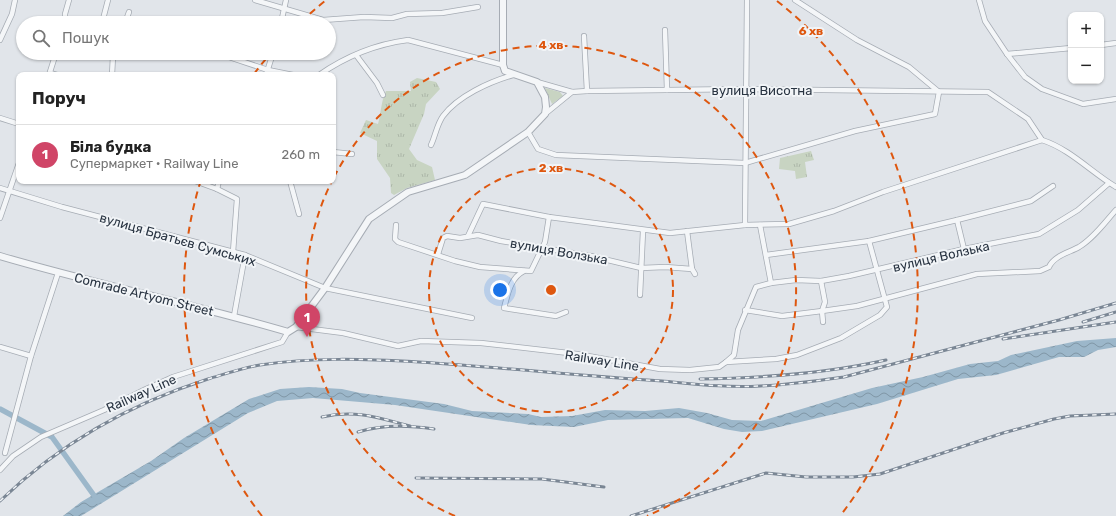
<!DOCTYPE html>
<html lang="uk">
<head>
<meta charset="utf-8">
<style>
	:root { --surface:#fff; --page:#f6f6f6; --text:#222; --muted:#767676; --line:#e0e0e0; --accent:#d04567 }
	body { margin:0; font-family:Rubik,sans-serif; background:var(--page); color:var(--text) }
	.controls { position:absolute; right:12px; top:12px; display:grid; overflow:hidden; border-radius:8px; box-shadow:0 1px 3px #0004 }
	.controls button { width:36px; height:36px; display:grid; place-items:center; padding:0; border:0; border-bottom:1px solid var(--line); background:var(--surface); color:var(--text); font:20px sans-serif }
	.you { position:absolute; left:500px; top:290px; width:14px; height:14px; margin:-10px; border:3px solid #fff; border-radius:50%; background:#1a73e8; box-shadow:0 0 0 6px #1a73e833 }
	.badge { display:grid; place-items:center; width:26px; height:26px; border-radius:50%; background:var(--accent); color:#fff; font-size:13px; font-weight:700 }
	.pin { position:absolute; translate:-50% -33px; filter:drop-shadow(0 1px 2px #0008) }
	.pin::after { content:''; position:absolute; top:21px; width:14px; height:12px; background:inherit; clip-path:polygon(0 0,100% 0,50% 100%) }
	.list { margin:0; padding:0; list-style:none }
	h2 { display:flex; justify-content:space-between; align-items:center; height:52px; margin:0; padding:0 16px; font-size:17px }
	h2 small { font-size:13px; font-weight:400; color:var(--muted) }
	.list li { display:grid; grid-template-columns:26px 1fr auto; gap:12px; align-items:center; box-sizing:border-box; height:60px; padding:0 16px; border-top:1px solid var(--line) }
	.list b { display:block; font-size:15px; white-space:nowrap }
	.list p { margin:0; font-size:13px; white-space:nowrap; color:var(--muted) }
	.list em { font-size:13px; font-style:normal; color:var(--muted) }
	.icon { flex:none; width:22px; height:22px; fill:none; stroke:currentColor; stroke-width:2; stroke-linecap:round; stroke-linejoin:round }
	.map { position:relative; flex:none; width:1116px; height:516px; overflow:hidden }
	.search { position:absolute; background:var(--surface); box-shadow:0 1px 3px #0004; left:16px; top:16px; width:320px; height:44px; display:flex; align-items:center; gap:10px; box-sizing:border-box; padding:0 14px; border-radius:22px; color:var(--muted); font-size:15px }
	.panel { position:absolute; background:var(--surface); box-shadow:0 1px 3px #0004; left:16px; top:72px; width:320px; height:112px; border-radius:8px }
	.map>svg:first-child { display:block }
	.grass { fill:url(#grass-tufts) }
	.water { fill:url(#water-waves) }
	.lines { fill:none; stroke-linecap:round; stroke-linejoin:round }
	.canal { stroke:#9cb7ca; stroke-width:5.5 }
	.minor-casing { stroke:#a6acb4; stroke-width:6 }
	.tertiary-casing { stroke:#a6acb4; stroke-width:8 }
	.minor { stroke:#f4f6f8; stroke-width:4.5 }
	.tertiary { stroke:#f4f6f8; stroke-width:6 }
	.rail-casing { stroke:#7a8694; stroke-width:3 }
	.rail { stroke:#f1f4f7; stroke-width:1.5; stroke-dasharray:4.5; stroke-linecap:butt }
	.ring { fill:none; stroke:#de570f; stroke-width:2; stroke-dasharray:7 5 }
	.labels { text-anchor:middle; stroke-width:4; stroke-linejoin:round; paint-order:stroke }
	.street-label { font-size:13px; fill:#293442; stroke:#f1f4f7 }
	.centre { fill:#de570f; stroke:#f1f4f7; stroke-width:2 }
	.ring-label { font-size:12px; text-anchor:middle; font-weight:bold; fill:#de570f; stroke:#f1f4f7; stroke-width:4; stroke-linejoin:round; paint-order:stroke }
</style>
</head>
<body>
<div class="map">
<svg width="1116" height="516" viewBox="0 0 1116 516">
	<defs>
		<pattern id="grass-tufts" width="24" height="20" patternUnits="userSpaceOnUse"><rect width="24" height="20" fill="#c8d4c2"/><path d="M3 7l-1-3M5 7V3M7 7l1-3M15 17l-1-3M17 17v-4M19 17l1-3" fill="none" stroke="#acb7a8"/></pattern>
		<pattern id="water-waves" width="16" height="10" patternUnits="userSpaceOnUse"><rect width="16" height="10" fill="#9cb7ca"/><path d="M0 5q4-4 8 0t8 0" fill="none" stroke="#7f96a6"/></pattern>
	</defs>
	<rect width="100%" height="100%" fill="#e1e5ea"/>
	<g class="grass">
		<path d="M 417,78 L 436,82 L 440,89 L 426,104 L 424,114 L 409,149 L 417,160 L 432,167 L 435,180 L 407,188 L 394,195 L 391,193 L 390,178 L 377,159 L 377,141 L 360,133 L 366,120 L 378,124 C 381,113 381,101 386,91 L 411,91 L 410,82 Z"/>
		<path d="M 545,88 L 560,92 L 563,96 L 552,104 Z"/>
		<path d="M 811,151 L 814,160 L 805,162 L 807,177 L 796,179 L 795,171 L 779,169 L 780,158 Z"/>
	</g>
	<path class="water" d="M 1116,338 L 1116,347 L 1098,350 L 1084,357 L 1059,357 L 996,375 L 958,379 L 877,404 L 762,431 L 742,432 L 724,429 L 688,418 L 608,420 L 574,427 L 531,425 L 395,405 L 313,398 L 277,401 L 248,413 L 81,516 L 63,516 L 81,502 L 151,461 L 184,438 L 249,399 L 280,389 L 309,387 L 342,389 L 360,393 L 444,404 L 472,411 L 528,414 L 541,417 L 572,416 L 605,410 L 645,411 L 679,408 L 707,413 L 732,420 L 761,421 L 872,388 L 923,377 L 970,364 L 998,361 L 1011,355 L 1077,341 Z"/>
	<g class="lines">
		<path class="canal" d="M 0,409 L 52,437 L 98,501"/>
		<defs>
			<g id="minor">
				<path d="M 255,0 L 323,20 L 364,17 L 392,18 L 407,14 L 442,13 L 478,7"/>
				<path d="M 979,0 L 985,21 L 1007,54 L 1025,77 L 1042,89 L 1083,104 L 1116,99"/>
				<path d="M 65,23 L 65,14 L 69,0"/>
				<path d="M 102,23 L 108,0"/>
				<path d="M 125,23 L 129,12"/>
				<path d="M 281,23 L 286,0"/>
				<path d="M 665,30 L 667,90"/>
				<path d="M 584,36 L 587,91"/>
				<path d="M 0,40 L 12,14 L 15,0"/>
				<path d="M 1101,45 L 1116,43"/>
				<path d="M 109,53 L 113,56 L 112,75"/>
				<path d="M 217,53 L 268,70 L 293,75"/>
				<path d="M 1007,54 L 1071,48"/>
				<path d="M 356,55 L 377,83 L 383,95"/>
				<path d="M 50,73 L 57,75"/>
				<path d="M 49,75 L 56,53"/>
				<path d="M 266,75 L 273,53"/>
				<path d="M 319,75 C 345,57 377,44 408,40 L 503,65"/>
				<path d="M 537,82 L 572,92"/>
				<path d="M 545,114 L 572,92 L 587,91 L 746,89 L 988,92 L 1028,119 L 1042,140"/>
				<path d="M 0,118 L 19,124"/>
				<path d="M 528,132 L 538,149 L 556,155 L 745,163 L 855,131 L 935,114 L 939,92 L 909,67 L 857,40 L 795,0"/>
				<path d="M 431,145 C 435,137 437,124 443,116 C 458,96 489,82 513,75"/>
				<path d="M 333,152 L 352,154"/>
				<path d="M 195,181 L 217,189 L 237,199 L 233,252"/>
				<path d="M 290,181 L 299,214"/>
				<path d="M 0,188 L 62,207 L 245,255 L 325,288 L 472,318"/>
				<path d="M 217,189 L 219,181"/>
				<path d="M 0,218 L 19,163"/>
				<path d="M 957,220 L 964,249"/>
				<path d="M 396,225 L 395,239 L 398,242 L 455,261 L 480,267 L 531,271 L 545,242 L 549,217"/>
				<path d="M 745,225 L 747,0"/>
				<path d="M 760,225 L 771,283"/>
				<path d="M 687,231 L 692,269 L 695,274"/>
				<path d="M 468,236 L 483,204 L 549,217 L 670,233 L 745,225 L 789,224 L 834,211 L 883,192 L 1042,140 C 1070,149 1091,172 1116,187"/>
				<path d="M 438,254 L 443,238 L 447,236 L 460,238 L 478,235 L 501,241 L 591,256 L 641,268 L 665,267 L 692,269"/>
				<path d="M 766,255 L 869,241 L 957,220 L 1031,201 L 1053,186"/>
				<path d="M 524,271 C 510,278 508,294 504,308 L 556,316 L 566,312"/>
				<path d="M 821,281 L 825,302 L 822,311 L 823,322"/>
				<path d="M 640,295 L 643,231"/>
				<path d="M 745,310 L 782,316 L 822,311 L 857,306 L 977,274 L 1040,271 L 1049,267 C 1054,256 1068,253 1079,247 C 1094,238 1105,222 1116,210"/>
				<path d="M 234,316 L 245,255"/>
				<path d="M 296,327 L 343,333 L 398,346 L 421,341 L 481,343 L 577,354 L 660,369 L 690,370 L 719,367 L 726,362 L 776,359 L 797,355 L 841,338 L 880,315 L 887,307 L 869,241"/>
				<path d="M 0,347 L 31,356"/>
				<path d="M 726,362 L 734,355 L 738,330 L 756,287 L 771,283 L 796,280 L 821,281 L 849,276 L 964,249 L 1039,234 L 1078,210 L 1109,183"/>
				<path d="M 5,453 L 31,356 L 58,273"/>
				<path d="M 0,470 L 13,456 L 41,437 L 104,410 L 146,389 L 173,377 L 282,342 L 288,332"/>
			</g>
			<path id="tertiary" d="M 0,256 C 95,284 193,304 288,332 L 296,327 L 325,288 L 369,219 L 408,192 L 465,175 L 528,132 L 545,114 L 546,107 L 545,97 L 537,82 L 505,71 L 503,65 L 503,0"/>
		</defs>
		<use href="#minor" class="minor-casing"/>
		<use href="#tertiary" class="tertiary-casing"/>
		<use href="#minor" class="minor"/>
		<use href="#tertiary" class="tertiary"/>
		<defs>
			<g id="rail">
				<path d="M 1083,322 L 1116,312"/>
				<path d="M 1003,339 L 1116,322"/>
				<path d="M 700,379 C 763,378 824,374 886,360"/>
				<path d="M 322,417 C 355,409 379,418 410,426"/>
				<path d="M 358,432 C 383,424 408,425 434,429"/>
				<path d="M 416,478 L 542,479 L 604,487"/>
				<path d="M 0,501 C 59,444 130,404 208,379 C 225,374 242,368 260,365 C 312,357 366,359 419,362 C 500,367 581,376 662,381 C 695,384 727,388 760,386 C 788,385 816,381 844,377 L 1059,320 L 1116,303"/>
				<path d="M 631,516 L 766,473 L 806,477 L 853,477 L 880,474 L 1003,433 L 1054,419 L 1070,416 L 1116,414"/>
			</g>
		</defs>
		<use href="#rail" class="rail-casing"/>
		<use href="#rail" class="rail"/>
	</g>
	<g class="ring">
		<circle cx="551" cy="290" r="122"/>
		<path d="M455 516A245 245 0 0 1 331 183M334 177A245 245 0 1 1 647 516"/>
		<path d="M262 516A367 367 0 0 1 200 183M254 74A367 367 0 0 1 270 54M301 22A367 367 0 0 1 325 1M777 1A367 367 0 0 1 840 516"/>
	</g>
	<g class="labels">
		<g class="street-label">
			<text x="762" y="95">вулиця Висотна</text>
			<text transform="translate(178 239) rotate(16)" y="5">вулиця Братьєв Сумських</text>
			<text transform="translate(559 251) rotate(10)" y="5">вулиця Волзька</text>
			<text transform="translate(941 256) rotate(-13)" y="5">вулиця Волзька</text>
			<text transform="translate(144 294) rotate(14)" y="5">Comrade Artyom Street</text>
			<text transform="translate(602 360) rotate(9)" y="5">Railway Line</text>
			<text transform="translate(141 393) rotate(-24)" y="5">Railway Line</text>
		</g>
	</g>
	<circle cx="551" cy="290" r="6" class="centre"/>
	<g class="ring-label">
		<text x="811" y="35">6 хв</text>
		<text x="551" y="49">4 хв</text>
		<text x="551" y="172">2 хв</text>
	</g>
</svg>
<div class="controls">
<button>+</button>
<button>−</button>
</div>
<div class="you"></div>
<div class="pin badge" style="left:307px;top:337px">1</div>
<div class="search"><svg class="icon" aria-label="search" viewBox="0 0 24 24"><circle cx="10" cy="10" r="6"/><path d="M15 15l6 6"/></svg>Пошук</div>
<section class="panel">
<h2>Поруч<small></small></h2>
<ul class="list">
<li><span class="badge">1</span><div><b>Біла будка</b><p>Супермаркет · Railway Line</p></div><em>260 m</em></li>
</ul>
</section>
</div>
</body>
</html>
